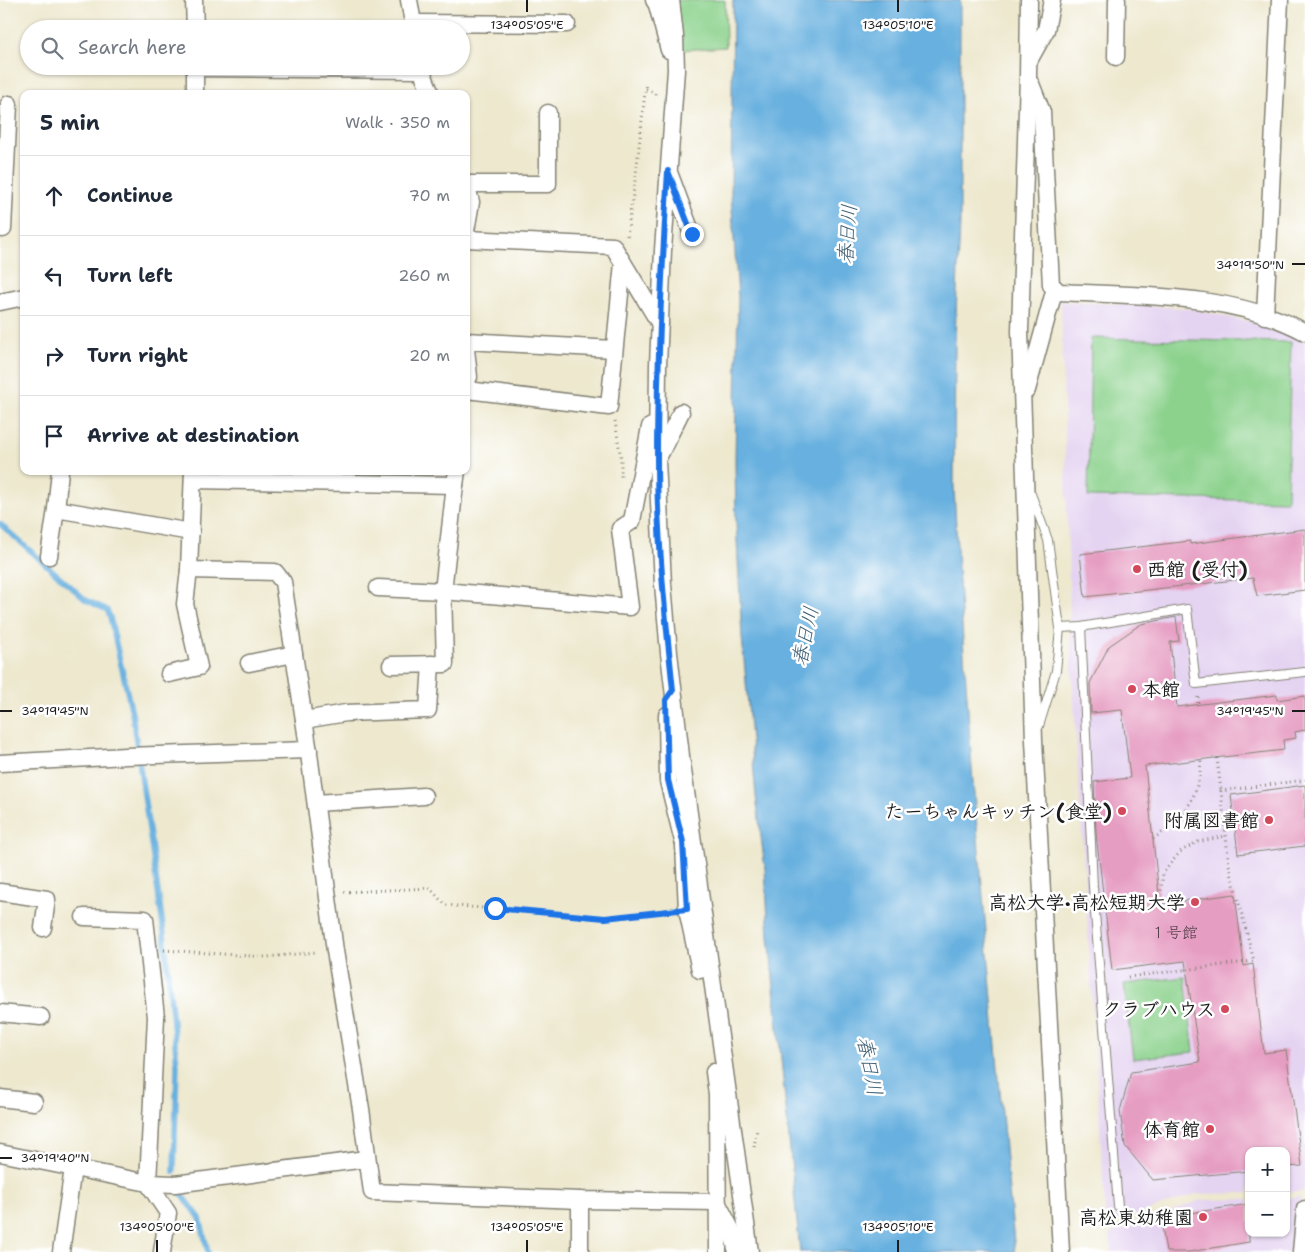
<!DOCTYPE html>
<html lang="en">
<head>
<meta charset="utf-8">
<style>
	:root { --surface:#fff; --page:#f6f6f7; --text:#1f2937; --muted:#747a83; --line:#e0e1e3 }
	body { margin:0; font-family:"Shantell Sans","Klee One",sans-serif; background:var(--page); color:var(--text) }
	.controls { position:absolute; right:15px; bottom:15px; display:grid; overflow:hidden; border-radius:10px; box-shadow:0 1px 4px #0004 }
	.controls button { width:45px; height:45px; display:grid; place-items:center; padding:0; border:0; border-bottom:1px solid var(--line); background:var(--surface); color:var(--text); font:25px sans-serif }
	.stop { position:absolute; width:15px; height:15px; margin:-11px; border:4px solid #1a73e8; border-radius:50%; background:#fff }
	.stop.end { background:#1a73e8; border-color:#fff; box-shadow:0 1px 5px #0008 }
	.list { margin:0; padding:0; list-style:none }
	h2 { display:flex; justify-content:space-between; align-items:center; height:65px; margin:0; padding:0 20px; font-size:21px }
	h2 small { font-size:16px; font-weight:400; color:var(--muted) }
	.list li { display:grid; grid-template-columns:32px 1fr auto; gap:15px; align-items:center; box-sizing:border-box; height:80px; padding:0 20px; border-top:1px solid var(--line) }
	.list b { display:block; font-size:19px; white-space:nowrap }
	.list em { font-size:16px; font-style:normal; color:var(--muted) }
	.icon { flex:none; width:28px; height:28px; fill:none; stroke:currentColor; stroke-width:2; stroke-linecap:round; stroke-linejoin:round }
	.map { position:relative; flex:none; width:1305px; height:1252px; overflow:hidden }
	.search { position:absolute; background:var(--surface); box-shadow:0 1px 4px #0004; left:20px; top:20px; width:450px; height:55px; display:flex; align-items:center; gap:12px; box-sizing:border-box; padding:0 18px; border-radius:28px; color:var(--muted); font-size:19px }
	.panel { position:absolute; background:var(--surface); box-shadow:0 1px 4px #0004; left:20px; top:90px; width:450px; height:385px; border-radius:10px }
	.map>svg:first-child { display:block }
	.built { fill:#e4d3f1 }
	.green { fill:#8cd28d; stroke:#547754 }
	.water { fill:#67b0df; stroke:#42667e }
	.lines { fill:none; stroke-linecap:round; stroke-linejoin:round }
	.stream { stroke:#67b0df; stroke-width:5.5 }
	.building { fill:#e69dc2 }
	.lane-casing { stroke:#848275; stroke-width:10 }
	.street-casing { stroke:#848275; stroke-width:19 }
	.path { stroke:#848275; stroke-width:3; stroke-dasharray:1 4; stroke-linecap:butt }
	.lane { stroke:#fff; stroke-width:8 }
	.street { stroke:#fff; stroke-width:16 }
	.route { stroke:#1a73e8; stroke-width:6 }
	.ticks { fill:none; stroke:#1c1c1c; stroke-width:2 }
	.poi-dot { fill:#d1495b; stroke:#fff; stroke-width:2 }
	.labels { text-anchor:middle; stroke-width:5; stroke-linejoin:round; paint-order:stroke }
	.number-label { font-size:16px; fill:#4e3c46 }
	.poi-label { font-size:19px; font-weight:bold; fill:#1c1c1c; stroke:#fff; text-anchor:end }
	.water-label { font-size:20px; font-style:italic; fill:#3e5f74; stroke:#fff }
	.ticks-label { font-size:12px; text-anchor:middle; fill:#1c1c1c; stroke:#fff; stroke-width:5; stroke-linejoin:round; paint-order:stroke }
</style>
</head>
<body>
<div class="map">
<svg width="1305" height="1252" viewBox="0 0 1305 1252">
	<rect width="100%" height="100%" fill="#fff"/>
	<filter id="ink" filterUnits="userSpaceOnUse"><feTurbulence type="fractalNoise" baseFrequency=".02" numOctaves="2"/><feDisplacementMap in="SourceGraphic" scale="10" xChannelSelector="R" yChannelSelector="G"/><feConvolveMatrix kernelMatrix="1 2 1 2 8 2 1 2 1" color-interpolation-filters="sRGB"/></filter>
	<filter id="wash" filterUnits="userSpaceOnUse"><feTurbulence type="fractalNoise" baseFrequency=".0096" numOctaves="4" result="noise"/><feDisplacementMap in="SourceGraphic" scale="20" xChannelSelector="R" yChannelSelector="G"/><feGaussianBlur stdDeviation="1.12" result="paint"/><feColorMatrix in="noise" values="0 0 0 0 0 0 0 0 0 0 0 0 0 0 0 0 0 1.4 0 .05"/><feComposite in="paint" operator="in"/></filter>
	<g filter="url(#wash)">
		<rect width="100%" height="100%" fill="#ede8ce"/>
		<g class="built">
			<path d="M 1061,301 L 1186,308 L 1284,329 L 1305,341 L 1305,1183 L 1303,1192 L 1286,1192 L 1286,1151 L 1249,1151 L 1249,1193 L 1195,1194 L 1106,1226 L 1071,654 Z"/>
			<path d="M 1301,1197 L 1295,1252 L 1112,1252 L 1110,1234 L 1201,1200 L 1249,1199 L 1249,1233 L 1286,1233 L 1286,1198 Z"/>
		</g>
		<g class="green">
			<path d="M 676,0 L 725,0 L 726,47 L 682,50 Z"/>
			<path d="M 1091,338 L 1291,342 L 1287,501 L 1088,497 Z"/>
			<path d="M 1185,977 L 1194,1052 L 1133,1059 L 1124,984 Z"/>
		</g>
		<path class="water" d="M 733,0 L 960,0 L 960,224 L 955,337 L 954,487 L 958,568 L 973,782 L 1007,1171 L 1015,1252 L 800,1252 L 769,937 L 765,869 L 756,796 L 742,637 L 736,522 L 735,460 L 738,297 L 731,194 Z"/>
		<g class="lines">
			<g class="stream">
				<path d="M 0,524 L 86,600 L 107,610 L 110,617 L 132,713 L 164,933 L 177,1064 L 174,1172"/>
				<path d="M 178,1189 L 200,1218 L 208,1252"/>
			</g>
		</g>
		<g id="blocks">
			<g class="building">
				<path d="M 1305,529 L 1305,590 L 1257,596 L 1253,578 L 1085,597 L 1080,554 L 1190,541 L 1190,544 Z"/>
				<path d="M 1176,617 L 1179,641 L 1170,642 L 1177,707 L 1277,695 L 1277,700 L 1305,696 L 1305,730 L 1295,732 L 1296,738 L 1283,740 L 1284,750 L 1145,766 L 1160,904 L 1235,894 L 1244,966 L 1253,964 L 1264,1053 L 1286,1050 L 1302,1166 L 1286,1167 L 1286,1151 L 1249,1151 L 1249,1171 L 1153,1180 L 1125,1146 L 1120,1111 L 1131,1072 L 1200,1062 L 1185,961 L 1112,970 L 1096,833 L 1094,782 L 1130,778 L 1122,710 L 1091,713 L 1090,683 L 1109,646 L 1141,624 Z"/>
				<path d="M 1305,785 L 1305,846 L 1238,854 L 1231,795 Z"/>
				<path d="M 1249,1204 L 1249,1242 L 1189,1252 L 1166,1252 L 1162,1226 L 1170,1224 L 1169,1221 L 1179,1219 L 1178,1215 Z"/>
			</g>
		</g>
	</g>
	<g filter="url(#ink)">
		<use href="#blocks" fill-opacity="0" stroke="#848275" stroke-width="1"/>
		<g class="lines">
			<defs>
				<g id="lane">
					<path d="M 1031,494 L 1048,540 L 1060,628 L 1056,671 L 1039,726"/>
					<path d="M 1081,627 L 1093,887 L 1118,1206"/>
					<path d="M 1060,628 L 1081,627 L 1187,609 L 1196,684 L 1305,672"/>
				</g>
				<g id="street">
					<path d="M 194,0 L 195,29"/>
					<path d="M 409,0 L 414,29"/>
					<path d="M 654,0 L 657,5 L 669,50"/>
					<path d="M 671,0 L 675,36 L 676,70 L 663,250 L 658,365 L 657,460 L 663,584 L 669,653 L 681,756 L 750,1252"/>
					<path d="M 1029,0 L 1028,77 L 1020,331 L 1034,740 L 1061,1252"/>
					<path d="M 413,23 L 567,24"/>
					<path d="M 1116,57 L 1117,0"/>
					<path d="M 1030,59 L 1046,30 L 1052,0"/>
					<path d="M 195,66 L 195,94"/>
					<path d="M 420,66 L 431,94"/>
					<path d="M 195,68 L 421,70"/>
					<path d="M 1031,84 L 1042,112 L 1051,285 L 1059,292 C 1138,296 1234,293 1305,332"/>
					<path d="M 670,175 L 692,234"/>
					<path d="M 3,229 L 9,104"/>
					<path d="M 466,231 L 471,202 L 466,184 L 548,184 L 548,113"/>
					<path d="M 466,239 L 613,246 L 660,324"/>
					<path d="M 0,302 L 24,297"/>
					<path d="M 1265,316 L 1280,0"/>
					<path d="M 466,341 L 614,349"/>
					<path d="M 466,349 L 469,377 L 466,377"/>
					<path d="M 467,390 L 609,407 L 623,263"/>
					<path d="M 1027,390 L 1055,288"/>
					<path d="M 659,456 L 681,412"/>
					<path d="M 60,471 L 56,509 L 191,532"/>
					<path d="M 193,480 L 455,485 L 457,471"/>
					<path d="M 49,556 L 56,509"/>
					<path d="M 189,570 L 275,572 L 283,582 L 308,746 L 335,951 L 361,1109 L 372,1192 L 580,1200 L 717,1202 L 731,1229 L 737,1252"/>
					<path d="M 378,588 L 443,591 L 630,607 L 620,529 L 632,521 L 650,427 L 652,426"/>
					<path d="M 249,663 L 294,654"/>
					<path d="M 391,665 L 445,664 L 443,591 L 455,485"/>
					<path d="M 169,674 L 199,667 L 185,604 L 189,570 L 193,471"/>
					<path d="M 667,715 L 668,781 L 683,841"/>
					<path d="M 304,720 L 346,713 L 428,710 L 431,664"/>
					<path d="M 0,763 L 126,756 L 309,750"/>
					<path d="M 316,803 L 424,796"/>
					<path d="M 684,846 L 687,909 L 700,970"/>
					<path d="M 0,892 L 47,899 L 43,928"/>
					<path d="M 84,917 L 145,919 L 156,1017 L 148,1183 L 168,1213 L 162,1252"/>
					<path d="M 0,1013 L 41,1017"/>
					<path d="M 714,1072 L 717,1094 L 718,1252"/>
					<path d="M 0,1098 L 34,1102"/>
					<path d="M 0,1153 L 148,1183 L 175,1184 L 366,1159"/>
					<path d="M 580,1200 L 580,1252"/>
					<path d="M 61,1252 L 73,1168"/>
					<path d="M 1301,1252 L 1305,1209"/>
				</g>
			</defs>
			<use href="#lane" class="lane-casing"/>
			<use href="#street" class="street-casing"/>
			<g class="path">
				<path d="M 646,89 L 655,93 L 655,96"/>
				<path d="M 627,236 L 636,174 L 646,83"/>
				<path d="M 615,421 L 621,459 L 621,477"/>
				<path d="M 1198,697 L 1198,704"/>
				<path d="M 1217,758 L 1221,791"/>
				<path d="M 1153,839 C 1184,818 1199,799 1201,760"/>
				<path d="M 344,892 L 430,888 L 445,905 L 605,918 L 671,911"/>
				<path d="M 1143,902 L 1160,898 L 1163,873 L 1180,852 L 1197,842 L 1226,836"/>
				<path d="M 164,950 L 266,957 L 317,952"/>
				<path d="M 1128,977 L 1254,961 L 1229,865 L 1221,791 L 1305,780"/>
				<path d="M 754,1147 L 757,1129"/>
			</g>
			<use href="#lane" class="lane"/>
			<use href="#street" class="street"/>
		</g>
	</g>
	<g class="lines" filter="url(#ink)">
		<path class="route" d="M 495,908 L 605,918 L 687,909 L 683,842 L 668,780 L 666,700 L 673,690 C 665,614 657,535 657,459 C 657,363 662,267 668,171 L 692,234"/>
	</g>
	<path class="ticks" d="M 527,0 L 527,12M 898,0 L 898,12M 1292,264 L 1305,264M 0,711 L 12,711M 1292,711 L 1305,711M 0,1158 L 12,1158M 157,1240 L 157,1252M 527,1240 L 527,1252M 898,1240 L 898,1252"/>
	<g class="poi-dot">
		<circle cx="1137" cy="569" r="5"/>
		<circle cx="1132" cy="689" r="5"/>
		<circle cx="1122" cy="811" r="5"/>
		<circle cx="1269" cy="820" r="5"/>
		<circle cx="1195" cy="902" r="5"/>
		<circle cx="1225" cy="1009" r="5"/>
		<circle cx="1210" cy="1129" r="5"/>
		<circle cx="1203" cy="1217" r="5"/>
	</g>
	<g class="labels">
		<g class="number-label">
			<text x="1174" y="938">１号館</text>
		</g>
		<g class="poi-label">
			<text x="1147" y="576" text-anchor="start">西館 (受付)</text>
			<text x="1142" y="696" text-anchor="start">本館</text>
			<text x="1112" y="818">たーちゃんキッチン(食堂)</text>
			<text x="1259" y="827">附属図書館</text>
			<text x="1185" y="909">高松大学·高松短期大学</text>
			<text x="1215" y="1016">クラブハウス</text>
			<text x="1200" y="1136">体育館</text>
			<text x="1193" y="1224">高松東幼稚園</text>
		</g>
		<g class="water-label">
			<text transform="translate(847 234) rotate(-86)" y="7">春日川</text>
			<text transform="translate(805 636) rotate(-78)" y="7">春日川</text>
			<text transform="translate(870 1066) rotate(79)" y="7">春日川</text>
		</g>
	</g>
	<g class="ticks-label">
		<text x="527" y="29">134°05'05"E</text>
		<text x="898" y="29">134°05'10"E</text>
		<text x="1250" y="269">34°19'50"N</text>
		<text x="55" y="715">34°19'45"N</text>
		<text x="1250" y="715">34°19'45"N</text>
		<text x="55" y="1162">34°19'40"N</text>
		<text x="157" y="1231">134°05'00"E</text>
		<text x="527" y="1231">134°05'05"E</text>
		<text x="898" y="1231">134°05'10"E</text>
	</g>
</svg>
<div class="controls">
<button>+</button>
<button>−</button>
</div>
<div class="stop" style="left:495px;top:908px"></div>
<div class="stop end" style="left:692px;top:234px"></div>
<div class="search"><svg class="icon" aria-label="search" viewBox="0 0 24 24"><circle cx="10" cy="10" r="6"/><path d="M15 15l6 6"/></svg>Search here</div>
<section class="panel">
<h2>5 min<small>Walk · 350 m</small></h2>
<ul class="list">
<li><svg class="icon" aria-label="ahead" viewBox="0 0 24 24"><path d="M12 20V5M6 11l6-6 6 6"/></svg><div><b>Continue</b></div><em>70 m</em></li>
<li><svg class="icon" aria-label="left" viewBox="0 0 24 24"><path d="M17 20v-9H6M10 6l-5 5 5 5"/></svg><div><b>Turn left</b></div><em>260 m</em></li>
<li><svg class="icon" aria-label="right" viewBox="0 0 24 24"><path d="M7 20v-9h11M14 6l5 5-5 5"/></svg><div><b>Turn right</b></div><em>20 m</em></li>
<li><svg class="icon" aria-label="arrive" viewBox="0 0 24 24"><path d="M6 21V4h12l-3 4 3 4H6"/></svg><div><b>Arrive at destination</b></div></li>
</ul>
</section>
</div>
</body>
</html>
